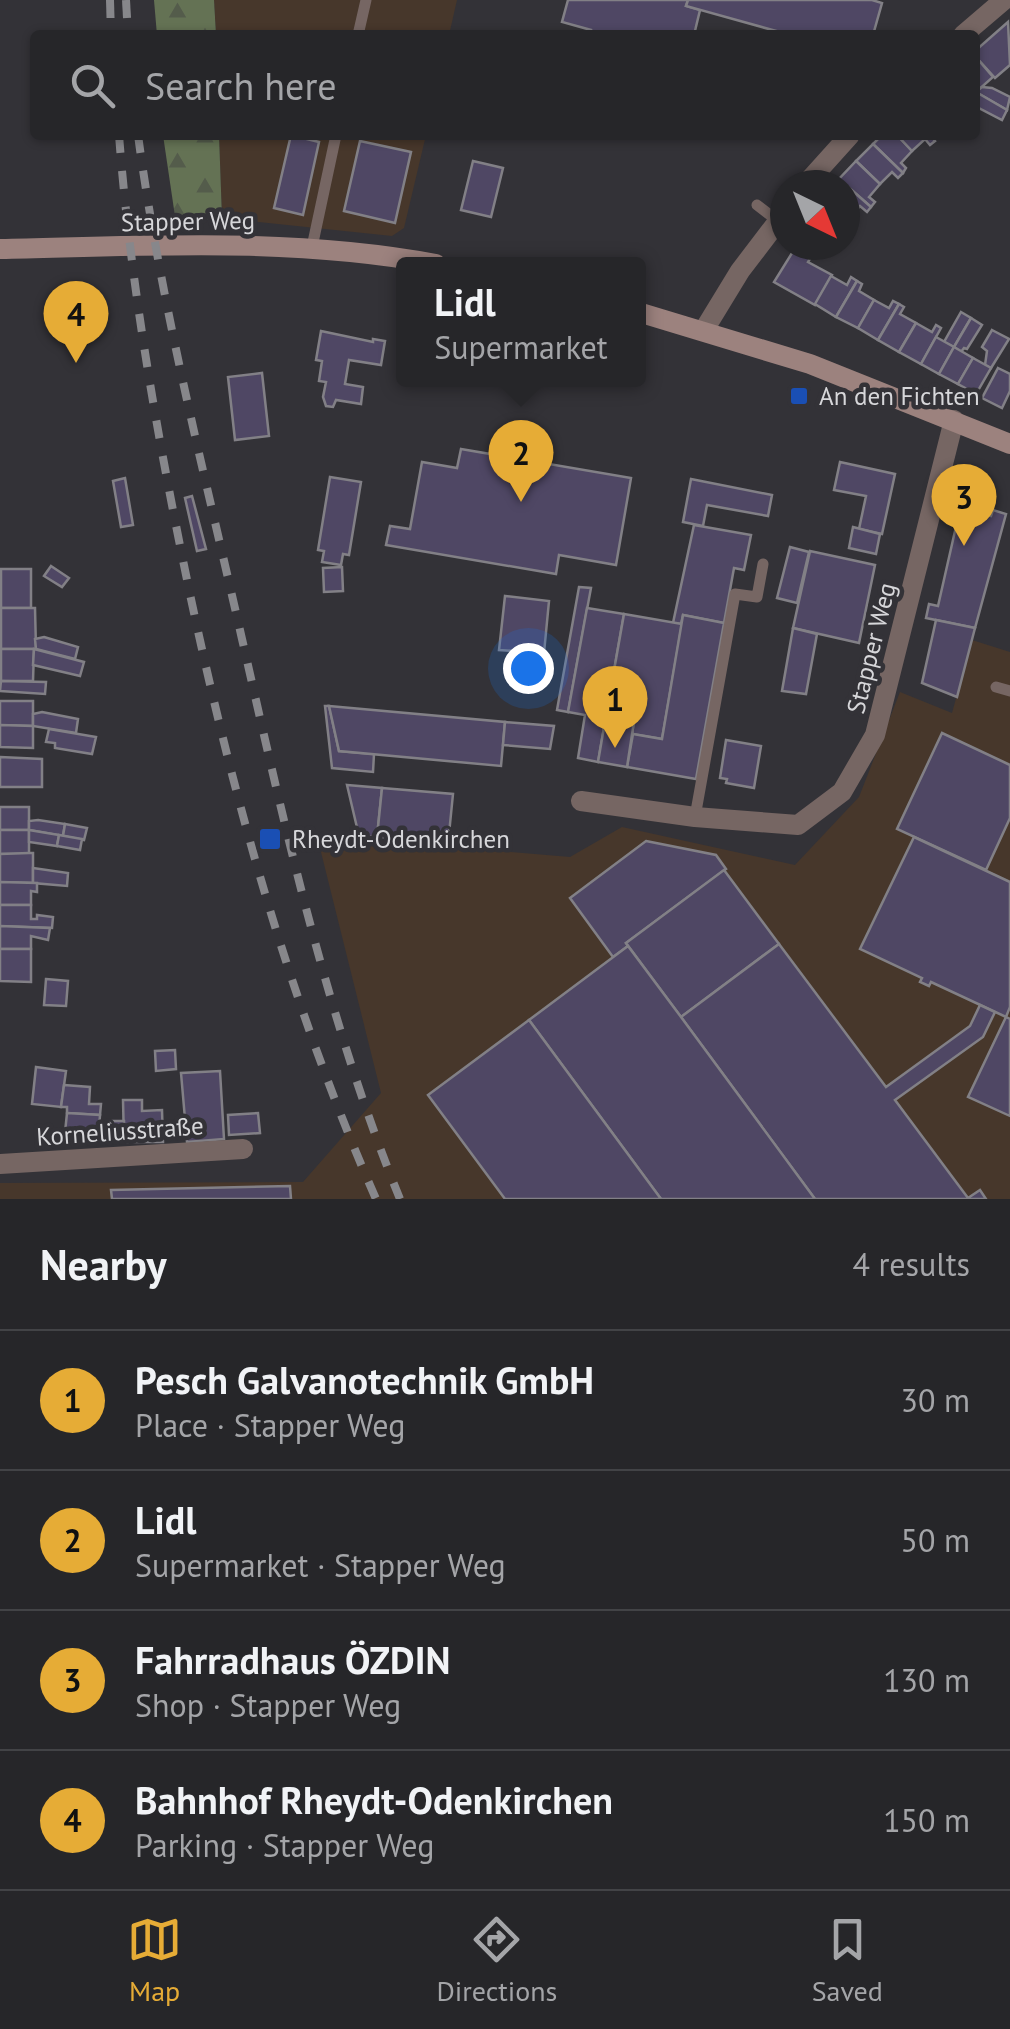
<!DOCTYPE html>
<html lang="en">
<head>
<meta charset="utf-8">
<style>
	:root { --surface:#262629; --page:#2e2e31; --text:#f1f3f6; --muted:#a4a5a8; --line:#424346; --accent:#e6ac36 }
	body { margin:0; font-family:"PT Sans",sans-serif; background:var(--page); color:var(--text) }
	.compass { position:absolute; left:770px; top:170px; width:90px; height:90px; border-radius:50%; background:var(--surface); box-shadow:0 2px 8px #0004; rotate:137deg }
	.you { position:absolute; left:528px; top:668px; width:35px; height:35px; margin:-25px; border:8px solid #fff; border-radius:50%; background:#1a73e8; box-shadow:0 0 0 15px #1a73e833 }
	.badge { display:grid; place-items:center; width:65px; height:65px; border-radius:50%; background:var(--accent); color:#111; font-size:32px; font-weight:700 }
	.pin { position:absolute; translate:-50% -82px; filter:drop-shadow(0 2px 5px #0008) }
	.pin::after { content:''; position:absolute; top:52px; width:35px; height:30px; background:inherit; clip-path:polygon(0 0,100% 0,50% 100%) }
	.popup { position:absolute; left:396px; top:257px; width:250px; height:130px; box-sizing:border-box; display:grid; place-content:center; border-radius:10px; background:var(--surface); filter:drop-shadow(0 2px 8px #0005); font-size:32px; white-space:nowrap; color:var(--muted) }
	.popup b { font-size:38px; color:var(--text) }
	.popup::after { content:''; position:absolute; left:50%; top:100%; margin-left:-20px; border:20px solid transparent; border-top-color:var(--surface) }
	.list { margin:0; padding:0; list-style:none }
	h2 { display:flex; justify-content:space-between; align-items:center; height:130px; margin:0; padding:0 40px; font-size:42px }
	h2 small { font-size:32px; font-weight:400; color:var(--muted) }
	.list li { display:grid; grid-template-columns:65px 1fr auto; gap:30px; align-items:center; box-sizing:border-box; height:140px; padding:0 40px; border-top:2px solid var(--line) }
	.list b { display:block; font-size:38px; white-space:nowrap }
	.list p { margin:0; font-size:32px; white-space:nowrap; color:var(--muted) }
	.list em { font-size:32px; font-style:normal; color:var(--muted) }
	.icon { flex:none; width:55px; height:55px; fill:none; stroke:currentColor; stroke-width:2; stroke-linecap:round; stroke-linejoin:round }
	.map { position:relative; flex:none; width:1010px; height:1199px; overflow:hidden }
	.search { position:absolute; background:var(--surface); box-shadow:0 2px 8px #0004; left:30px; right:30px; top:30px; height:110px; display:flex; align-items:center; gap:25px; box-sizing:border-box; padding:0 35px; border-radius:10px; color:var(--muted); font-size:38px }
	.sheet { height:690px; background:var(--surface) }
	nav { display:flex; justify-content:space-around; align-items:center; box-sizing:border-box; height:140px; border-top:2px solid var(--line); background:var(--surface); font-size:28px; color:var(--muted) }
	nav a { display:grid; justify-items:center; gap:5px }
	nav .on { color:var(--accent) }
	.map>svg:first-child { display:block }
	.industrial { fill:#47372b }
	.forest { fill:url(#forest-firs) }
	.building { fill:#4f4764; stroke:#828086; stroke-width:2.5 }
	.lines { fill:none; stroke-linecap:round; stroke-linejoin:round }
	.service { stroke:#766663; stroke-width:11 }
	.minor { stroke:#766663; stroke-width:20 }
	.secondary { stroke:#9c827e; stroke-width:20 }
	.rail { stroke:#87878b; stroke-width:8; stroke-dasharray:18 18; stroke-linecap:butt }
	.transit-dot { fill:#1a4fb4; stroke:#333237; stroke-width:4 }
	.labels { text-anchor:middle; stroke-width:9; stroke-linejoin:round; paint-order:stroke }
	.street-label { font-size:25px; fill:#d7d7da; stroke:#333237 }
	.poi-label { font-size:25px; fill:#d7d7da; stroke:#333237; text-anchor:start }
</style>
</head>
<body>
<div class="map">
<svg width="1010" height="1199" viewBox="0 0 1010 1199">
	<defs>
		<pattern id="forest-firs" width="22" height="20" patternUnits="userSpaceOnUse" patternTransform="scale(2.5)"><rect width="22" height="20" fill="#647254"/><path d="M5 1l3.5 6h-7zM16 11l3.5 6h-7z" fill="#545c4b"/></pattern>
	</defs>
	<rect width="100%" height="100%" fill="#333237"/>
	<g class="industrial">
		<path d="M 214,0 L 457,0 L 449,35 L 216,35 Z"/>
		<path d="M 219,135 L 426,135 L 404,228 L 392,236 L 222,218 Z"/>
		<path d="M 972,640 L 1010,652 L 1010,1199 L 0,1199 L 0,1183 L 303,1182 L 381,1093 L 317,836 L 570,857 L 622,827 L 795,865 L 859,797 L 900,692 L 952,713 Z"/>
	</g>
	<g class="forest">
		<path d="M 154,0 L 214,0 L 216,35 L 157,35 Z"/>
		<path d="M 163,135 L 219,135 L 222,218 L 176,223 Z"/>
	</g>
	<g class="building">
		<path d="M 568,0 L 688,0 L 686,6 L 700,10 L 694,35 L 590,35 L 591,30 L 562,22 Z"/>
		<path d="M 688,0 L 872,0 L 882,3 L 873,35 L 775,35 L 776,31 L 686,6 Z"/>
		<path d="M 1008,22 L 1010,65 L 995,78 L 975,56 L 975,51 Z"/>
		<path d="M 975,56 L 993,77 L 976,92 L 975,91 Z"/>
		<path d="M 982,87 L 992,88 L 1010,97 L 1007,110 L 976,92 Z"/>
		<path d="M 976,92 L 1007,110 L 1002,120 L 975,106 Z"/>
		<path d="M 291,135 L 319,142 L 303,215 L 274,208 Z"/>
		<path d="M 882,135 L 897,135 L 912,151 L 901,163 L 906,168 L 903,173 L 873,144 Z"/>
		<path d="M 897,135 L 930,135 L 935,141 L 930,145 L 925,139 L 912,151 Z"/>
		<path d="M 360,141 L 411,152 L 395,223 L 344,211 Z"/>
		<path d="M 873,144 L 903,173 L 898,178 L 892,172 L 880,184 L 856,161 Z"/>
		<path d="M 473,161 L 503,168 L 491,217 L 461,210 Z"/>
		<path d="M 856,161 L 880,184 L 869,197 L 875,202 L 871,207 L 839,179 Z"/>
		<path d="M 839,179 L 871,207 L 867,212 L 860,206 L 849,219 L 845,216 L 845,185 L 834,185 Z"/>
		<path d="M 797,245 L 804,245 L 814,252 L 808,262 L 832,275 L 815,305 L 774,282 Z"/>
		<path d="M 831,276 L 847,285 L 851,277 L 857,281 L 836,317 L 815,304 Z"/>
		<path d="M 857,281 L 862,284 L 859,291 L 874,300 L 858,328 L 836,317 Z"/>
		<path d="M 874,300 L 889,308 L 893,301 L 899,304 L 878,340 L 858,328 Z"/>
		<path d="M 899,304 L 904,307 L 900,314 L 916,323 L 899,352 L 878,340 Z"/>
		<path d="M 961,312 L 971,318 L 954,347 L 944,342 Z"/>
		<path d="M 971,318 L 982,325 L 967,349 L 964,348 L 961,352 L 954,347 Z"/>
		<path d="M 916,323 L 932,332 L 936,325 L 941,328 L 921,364 L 899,352 Z"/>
		<path d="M 992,330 L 1009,339 L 991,368 L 985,365 L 987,351 L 982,347 Z"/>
		<path d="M 321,331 L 373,342 L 373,339 L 385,341 L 381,365 L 349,360 L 345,384 L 363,387 L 361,404 L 336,400 L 333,407 L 326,406 L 323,397 L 326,382 L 319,381 L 322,361 L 316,360 Z"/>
		<path d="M 936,337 L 954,347 L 939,374 L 921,364 Z"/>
		<path d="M 954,347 L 973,358 L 958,384 L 939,374 Z"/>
		<path d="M 973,358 L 991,368 L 976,394 L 958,384 Z"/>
		<path d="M 998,368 L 1010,374 L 1010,391 L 1002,408 L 982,398 Z"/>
		<path d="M 262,373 L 269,436 L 235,440 L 228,377 Z"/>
		<path d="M 461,449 L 631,478 L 616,565 L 559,555 L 556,574 L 386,545 L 390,526 L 410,529 L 422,462 L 457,468 Z"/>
		<path d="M 840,462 L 895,474 L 882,534 L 859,529 L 866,496 L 834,490 Z"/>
		<path d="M 330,477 L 361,482 L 349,555 L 343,554 L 341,565 L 322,562 L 324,551 L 318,550 Z"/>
		<path d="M 125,478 L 133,525 L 121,527 L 113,481 Z"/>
		<path d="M 691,479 L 772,495 L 768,516 L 707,505 L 703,526 L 683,522 Z"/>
		<path d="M 192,496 L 206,549 L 197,551 L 185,498 Z"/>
		<path d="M 960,509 L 991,516 L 993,510 L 1006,514 L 975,628 L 926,618 L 929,604 L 938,606 Z"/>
		<path d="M 694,525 L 751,535 L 744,570 L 734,568 L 724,623 L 683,615 L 681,624 L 673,623 Z"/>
		<path d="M 853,527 L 880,534 L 876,554 L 849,548 Z"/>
		<path d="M 790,547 L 809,552 L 797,603 L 777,598 Z"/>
		<path d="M 810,551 L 875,565 L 859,643 L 793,628 Z"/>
		<path d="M 51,566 L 69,578 L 62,587 L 44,576 Z"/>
		<path d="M 342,567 L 343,591 L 324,592 L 323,568 Z"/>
		<rect x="1" y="569" width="30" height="39"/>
		<path d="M 579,587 L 591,588 L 568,712 L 557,710 Z"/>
		<path d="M 505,596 L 549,601 L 544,653 L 499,650 Z"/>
		<path d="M 1,608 L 35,608 L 36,649 L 1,649 Z"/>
		<path d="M 587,608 L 624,614 L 598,762 L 578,758 L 585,715 L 568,712 Z"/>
		<path d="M 624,614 L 682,624 L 662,739 L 632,734 L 635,715 L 607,710 Z"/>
		<path d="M 683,615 L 724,623 L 696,779 L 627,767 L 633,734 L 662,739 Z"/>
		<path d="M 936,620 L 975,628 L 957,697 L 922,683 Z"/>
		<path d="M 793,628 L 817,634 L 806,694 L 782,691 Z"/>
		<path d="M 44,637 L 78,647 L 75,659 L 36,649 L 35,639 Z"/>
		<path d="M 1,649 L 34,649 L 33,681 L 1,681 Z"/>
		<path d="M 34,649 L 84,662 L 80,676 L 33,665 Z"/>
		<path d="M 1,681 L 46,682 L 45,694 L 0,691 Z"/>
		<path d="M 0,701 L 33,701 L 33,726 L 0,725 Z"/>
		<path d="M 325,706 L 329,706 L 339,751 L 374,754 L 373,772 L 332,768 Z"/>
		<path d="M 329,706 L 505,722 L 501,766 L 339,751 Z"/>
		<path d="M 607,710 L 635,715 L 627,767 L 598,762 Z"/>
		<path d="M 42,712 L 78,719 L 76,733 L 33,726 L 33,714 Z"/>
		<path d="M 505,722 L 554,726 L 550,749 L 503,745 Z"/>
		<path d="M 0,725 L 33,726 L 33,748 L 0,747 Z"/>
		<path d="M 49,729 L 96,737 L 92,754 L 55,748 L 55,743 L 46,742 Z"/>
		<path d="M 942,733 L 1010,765 L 1010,818 L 986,870 L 897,829 Z"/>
		<path d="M 726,740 L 761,746 L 754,788 L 726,783 L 727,779 L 720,778 Z"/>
		<path d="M 0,757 L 42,759 L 42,787 L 0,787 Z"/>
		<path d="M 347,785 L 382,788 L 377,837 L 359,836 Z"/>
		<path d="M 382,788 L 453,794 L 448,844 L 377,837 Z"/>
		<rect x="0" y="807" width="29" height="23"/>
		<path d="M 38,820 L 65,824 L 63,836 L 29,830 L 29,821 Z"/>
		<path d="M 65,824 L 87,828 L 84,840 L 63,836 Z"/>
		<rect x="0" y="830" width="29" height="24"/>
		<path d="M 29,830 L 59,835 L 57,846 L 29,842 Z"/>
		<path d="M 59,835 L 82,839 L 80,850 L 57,846 Z"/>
		<path d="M 914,837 L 1010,882 L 1010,1007 L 1006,1017 L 931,982 L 929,986 L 920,982 L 922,978 L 860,949 Z"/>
		<path d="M 646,841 L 716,855 L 726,869 L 626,943 L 628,946 L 613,957 L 570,898 Z"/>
		<path d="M 29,853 L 33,853 L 33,883 L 0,882 L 0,854 Z"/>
		<path d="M 33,868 L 68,873 L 67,886 L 33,883 Z"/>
		<path d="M 724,870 L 779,944 L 681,1017 L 626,943 Z"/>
		<path d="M 0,882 L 37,883 L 37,892 L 31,891 L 31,905 L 0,905 Z"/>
		<path d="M 0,905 L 31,905 L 31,919 L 37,919 L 37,915 L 53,917 L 52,928 L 0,926 Z"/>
		<path d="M 0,926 L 50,928 L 48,940 L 31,936 L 31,949 L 0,949 Z"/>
		<path d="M 779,944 L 886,1087 L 970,1026 L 980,1005 L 995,1012 L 983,1037 L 895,1100 L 968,1198 L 980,1190 L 986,1199 L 815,1199 L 681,1017 Z"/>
		<path d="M 628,946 L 681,1017 L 815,1199 L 661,1199 L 529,1020 Z"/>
		<path d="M 0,949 L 31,949 L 31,982 L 0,981 Z"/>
		<path d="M 46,979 L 68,981 L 66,1006 L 44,1005 Z"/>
		<path d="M 1006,1017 L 1010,1019 L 1010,1116 L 968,1097 Z"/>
		<path d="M 529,1020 L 661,1199 L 505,1199 L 428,1095 Z"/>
		<path d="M 175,1050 L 176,1069 L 156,1071 L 155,1051 Z"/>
		<path d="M 36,1067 L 66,1071 L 61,1107 L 32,1104 Z"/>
		<path d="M 220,1071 L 224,1139 L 187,1142 L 181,1073 Z"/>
		<path d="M 64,1085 L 90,1087 L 89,1104 L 101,1104 L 100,1115 L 67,1113 L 67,1107 L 61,1107 Z"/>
		<path d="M 123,1100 L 142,1100 L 142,1111 L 162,1110 L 163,1142 L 124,1142 Z"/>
		<path d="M 67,1113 L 100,1115 L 98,1143 L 64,1142 Z"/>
		<path d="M 258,1113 L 260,1133 L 229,1135 L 228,1115 Z"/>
		<path d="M 111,1121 L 124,1121 L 124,1142 L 110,1143 Z"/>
		<path d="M 290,1186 L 291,1199 L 112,1199 L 111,1190 Z"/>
	</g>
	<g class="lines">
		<g class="service">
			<path d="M 358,35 L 366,0"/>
			<path d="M 757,205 L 778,221"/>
			<path d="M 312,247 L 336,135"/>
			<path d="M 996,687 L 1010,691"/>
			<path d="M 695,817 L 735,594 L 757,597 L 763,564"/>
		</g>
		<g class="minor">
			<path d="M 963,35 L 1004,0"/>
			<path d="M 805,185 L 850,135"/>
			<path d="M 704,330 L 740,271 L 785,212"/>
			<path d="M 581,801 L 695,817 L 798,825 L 842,792 L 875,735 L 954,420"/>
			<path d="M 0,1164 L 243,1149"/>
		</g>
		<g class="secondary">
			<path d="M 0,249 C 146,246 291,237 436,264"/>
			<path d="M 638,312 L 810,364 L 1010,444"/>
		</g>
		<g class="rail">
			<path d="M 110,0 L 111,35"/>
			<path d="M 126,0 L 128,35"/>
			<path d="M 119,135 C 131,291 159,446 191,599 C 235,805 291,1006 376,1199"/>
			<path d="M 138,135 C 161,306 204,471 242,639 C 285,827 327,1020 400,1199"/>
		</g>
	</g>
	<g class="transit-dot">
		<rect x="789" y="386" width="20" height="20" rx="5"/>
		<rect x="258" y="827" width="24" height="24" rx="5"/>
	</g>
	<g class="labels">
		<g class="street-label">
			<text transform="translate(188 221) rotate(-1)" y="9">Stapper Weg</text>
			<text transform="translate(871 648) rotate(-76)" y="9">Stapper Weg</text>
			<text transform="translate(120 1131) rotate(-4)" y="9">Korneliusstraße</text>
		</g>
		<g class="poi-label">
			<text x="819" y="405">An den Fichten</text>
			<text x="292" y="848">Rheydt-Odenkirchen</text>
		</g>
	</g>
</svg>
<svg class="compass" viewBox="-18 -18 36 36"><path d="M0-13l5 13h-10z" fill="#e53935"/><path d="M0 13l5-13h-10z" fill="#a4a5a8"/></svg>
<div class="you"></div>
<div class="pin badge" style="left:615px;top:748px">1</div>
<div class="pin badge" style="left:521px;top:502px">2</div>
<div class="popup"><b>Lidl</b>Supermarket</div>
<div class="pin badge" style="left:964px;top:546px">3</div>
<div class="pin badge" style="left:76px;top:363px">4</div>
<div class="search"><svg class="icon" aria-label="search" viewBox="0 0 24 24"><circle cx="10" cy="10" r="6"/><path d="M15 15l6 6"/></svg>Search here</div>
</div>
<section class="sheet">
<h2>Nearby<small>4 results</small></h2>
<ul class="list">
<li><span class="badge">1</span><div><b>Pesch Galvanotechnik GmbH</b><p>Place · Stapper Weg</p></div><em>30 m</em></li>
<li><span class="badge">2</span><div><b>Lidl</b><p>Supermarket · Stapper Weg</p></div><em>50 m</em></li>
<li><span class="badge">3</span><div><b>Fahrradhaus ÖZDIN</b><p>Shop · Stapper Weg</p></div><em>130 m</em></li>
<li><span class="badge">4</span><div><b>Bahnhof Rheydt-Odenkirchen</b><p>Parking · Stapper Weg</p></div><em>150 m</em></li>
</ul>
</section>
<nav>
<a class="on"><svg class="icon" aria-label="map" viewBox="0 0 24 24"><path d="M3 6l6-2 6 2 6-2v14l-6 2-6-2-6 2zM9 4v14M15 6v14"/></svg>Map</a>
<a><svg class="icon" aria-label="directions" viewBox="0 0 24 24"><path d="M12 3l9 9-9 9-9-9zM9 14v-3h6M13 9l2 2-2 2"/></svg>Directions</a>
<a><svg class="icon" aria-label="saved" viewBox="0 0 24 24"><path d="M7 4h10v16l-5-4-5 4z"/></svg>Saved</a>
</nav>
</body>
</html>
